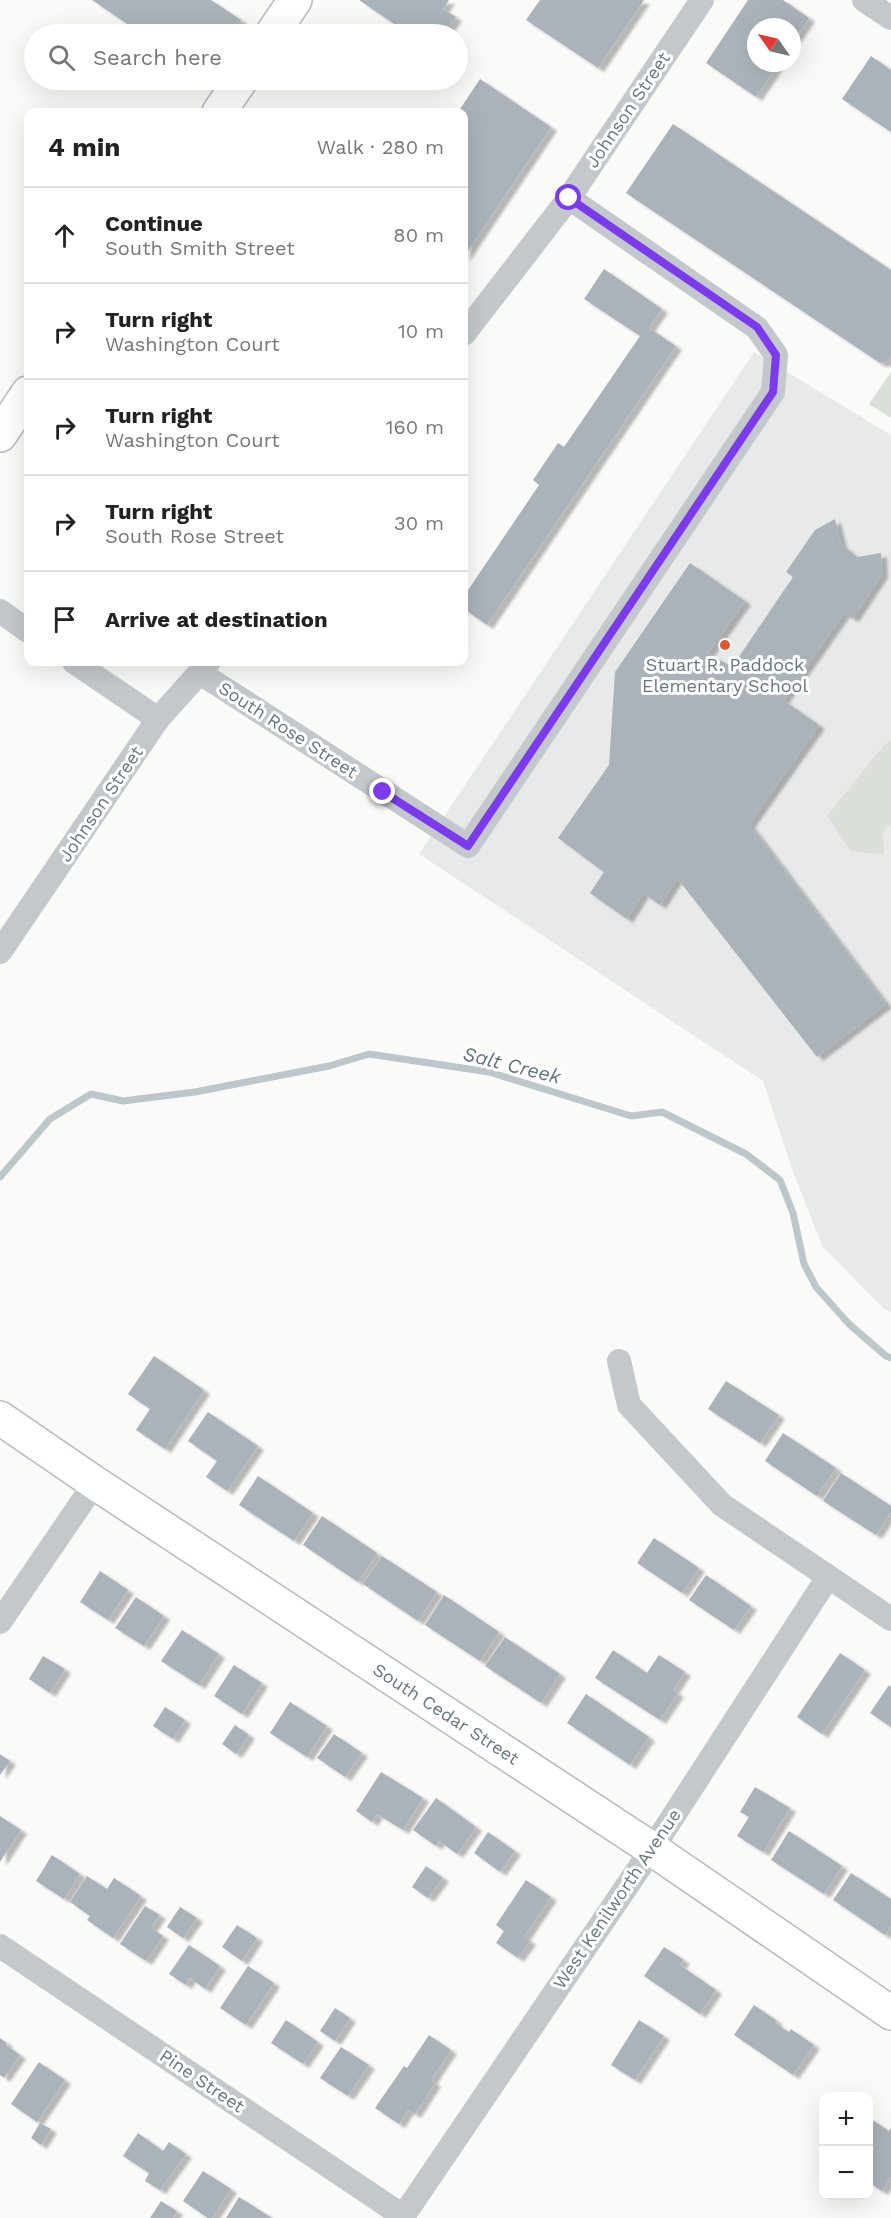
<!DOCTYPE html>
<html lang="en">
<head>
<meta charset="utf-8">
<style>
	:root { --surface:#fff; --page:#f6f6f6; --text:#222; --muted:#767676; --line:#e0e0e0 }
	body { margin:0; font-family:"Work Sans",sans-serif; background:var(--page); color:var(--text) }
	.controls { position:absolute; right:18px; bottom:18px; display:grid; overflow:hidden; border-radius:12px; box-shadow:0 6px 24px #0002 }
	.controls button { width:54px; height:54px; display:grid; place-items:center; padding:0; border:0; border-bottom:2px solid var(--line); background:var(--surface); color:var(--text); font:30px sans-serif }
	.compass { position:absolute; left:747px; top:18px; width:54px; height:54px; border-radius:50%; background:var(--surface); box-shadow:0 6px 24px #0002; rotate:304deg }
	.stop { position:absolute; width:18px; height:18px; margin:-14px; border:4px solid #7c3aed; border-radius:50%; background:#fff }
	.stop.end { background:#7c3aed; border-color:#fff; box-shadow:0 2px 6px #0008 }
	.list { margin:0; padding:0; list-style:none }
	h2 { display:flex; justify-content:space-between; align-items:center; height:78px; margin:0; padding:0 24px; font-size:26px }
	h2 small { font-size:20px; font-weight:400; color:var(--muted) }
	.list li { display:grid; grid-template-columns:39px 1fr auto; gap:18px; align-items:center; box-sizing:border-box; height:96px; padding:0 24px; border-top:2px solid var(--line) }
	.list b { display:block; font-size:22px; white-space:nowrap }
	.list p { margin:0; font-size:20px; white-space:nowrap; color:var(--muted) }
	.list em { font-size:20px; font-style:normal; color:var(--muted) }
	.icon { flex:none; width:33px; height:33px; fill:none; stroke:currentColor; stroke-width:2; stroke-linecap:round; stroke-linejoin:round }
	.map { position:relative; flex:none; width:891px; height:2218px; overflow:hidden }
	.search { position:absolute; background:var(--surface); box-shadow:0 6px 24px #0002; left:24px; top:24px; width:444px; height:66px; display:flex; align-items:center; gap:15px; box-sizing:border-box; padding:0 21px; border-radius:33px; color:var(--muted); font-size:22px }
	.panel { position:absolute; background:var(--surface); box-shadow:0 6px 24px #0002; left:24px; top:108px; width:444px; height:558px; border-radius:12px }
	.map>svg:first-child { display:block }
	.built { fill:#e8e9e9 }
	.green { fill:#dadfd7 }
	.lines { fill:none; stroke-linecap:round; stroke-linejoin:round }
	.stream { stroke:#bbc7cb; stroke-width:7 }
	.building { fill:#aab3b9; filter:url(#shadow) }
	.secondary-casing { stroke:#b3babf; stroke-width:36 }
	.street { stroke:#c3c8cc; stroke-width:24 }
	.secondary { stroke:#fff; stroke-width:33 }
	.route { stroke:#7c3aed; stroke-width:8 }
	.poi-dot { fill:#e4572e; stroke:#fff; stroke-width:2 }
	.labels { text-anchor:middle; stroke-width:6; stroke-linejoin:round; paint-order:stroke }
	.street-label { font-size:18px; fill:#657683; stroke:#fff }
	.poi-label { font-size:18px; fill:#657683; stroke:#fff }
	.water-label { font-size:20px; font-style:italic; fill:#60757c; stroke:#fff }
</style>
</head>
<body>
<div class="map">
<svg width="891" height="2218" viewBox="0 0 891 2218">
	<defs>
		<filter id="shadow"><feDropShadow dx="6" dy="4" stdDeviation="1.5" flood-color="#0004"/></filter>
	</defs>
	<rect width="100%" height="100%" fill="#fafaf8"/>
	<path class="built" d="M 754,352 L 891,435 L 891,1312 L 884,1309 L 822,1246 L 791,1166 L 763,1081 L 419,854 Z"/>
	<g class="green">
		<path d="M 891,372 L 891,418 L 869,404 Z"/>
		<path d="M 891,740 L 891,824 L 883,832 L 884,855 L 851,851 L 827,816 L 883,746 Z"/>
	</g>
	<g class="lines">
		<path class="stream" d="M 0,1177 L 50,1119 L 91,1094 L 123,1101 L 195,1092 L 329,1066 L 369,1054 L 489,1072 L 631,1116 L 662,1112 L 746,1154 L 780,1180 L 793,1213 L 804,1264 L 816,1287 L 849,1324 L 886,1356 L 891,1358"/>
	</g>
	<g class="building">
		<path d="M 92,0 L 211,0 L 241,20 L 231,34 L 142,34 Z"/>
		<path d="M 359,0 L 449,0 L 443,9 L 456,17 L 444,34 L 409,34 Z"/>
		<path d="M 540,0 L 644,0 L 598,68 L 526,20 Z"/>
		<path d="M 748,0 L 783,0 L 809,18 L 792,43 L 792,27 L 756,27 L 756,63 L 779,63 L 756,97 L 706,63 Z"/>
		<path d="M 871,56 L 891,70 L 891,132 L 842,99 Z"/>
		<path d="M 480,79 L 551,127 L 464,257 L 464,112 L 458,112 Z"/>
		<path d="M 673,124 L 891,270 L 891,356 L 887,362 L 880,363 L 626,193 Z"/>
		<path d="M 604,269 L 662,309 L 649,328 L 676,346 L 487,625 L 464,609 L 464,596 L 539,485 L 533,480 L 558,443 L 564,447 L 640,336 L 584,299 Z"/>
		<path d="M 835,519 L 841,544 L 857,557 L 881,553 L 882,574 L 853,618 L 844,613 L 783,700 L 819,725 L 749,824 L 886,1004 L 817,1057 L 677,878 L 660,905 L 643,893 L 627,919 L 590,893 L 604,872 L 558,838 L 609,765 L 615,672 L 690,563 L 745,601 L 708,653 L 732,667 L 793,577 L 786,572 L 815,530 Z"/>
		<path d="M 154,1356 L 204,1390 L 165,1449 L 136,1430 L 150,1409 L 128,1394 Z"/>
		<path d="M 726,1381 L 779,1415 L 760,1443 L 708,1409 Z"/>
		<path d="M 208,1412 L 258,1446 L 227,1491 L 206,1477 L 217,1461 L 188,1441 Z"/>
		<path d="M 783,1433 L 836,1468 L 817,1496 L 765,1461 Z"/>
		<path d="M 841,1473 L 891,1506 L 891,1512 L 876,1535 L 823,1501 Z"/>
		<path d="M 258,1476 L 313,1513 L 294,1541 L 239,1505 Z"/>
		<path d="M 322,1516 L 377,1553 L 358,1582 L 303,1545 Z"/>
		<path d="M 654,1538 L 699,1568 L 682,1593 L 637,1563 Z"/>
		<path d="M 382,1556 L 437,1592 L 418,1621 L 363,1584 Z"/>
		<path d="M 100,1571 L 128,1590 L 108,1620 L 80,1602 Z"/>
		<path d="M 706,1575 L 751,1606 L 734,1630 L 689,1600 Z"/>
		<path d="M 444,1595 L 499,1632 L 480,1661 L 425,1625 Z"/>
		<path d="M 136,1597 L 164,1616 L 144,1646 L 115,1628 Z"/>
		<path d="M 182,1630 L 219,1654 L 199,1685 L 161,1661 Z"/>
		<path d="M 505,1637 L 560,1674 L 541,1703 L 485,1666 Z"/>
		<path d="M 613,1650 L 647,1673 L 659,1655 L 685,1672 L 673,1690 L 678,1693 L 660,1720 L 595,1678 Z"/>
		<path d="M 840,1653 L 865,1670 L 822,1734 L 797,1717 Z"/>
		<path d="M 43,1656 L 65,1669 L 50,1693 L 29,1679 Z"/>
		<path d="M 234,1665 L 262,1683 L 242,1714 L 214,1696 Z"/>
		<path d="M 889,1685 L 891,1687 L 891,1727 L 870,1713 Z"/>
		<path d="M 586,1694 L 649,1737 L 630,1765 L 567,1723 Z"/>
		<path d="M 290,1702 L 327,1726 L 307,1757 L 270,1733 Z"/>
		<path d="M 165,1707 L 185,1720 L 173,1739 L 153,1726 Z"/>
		<path d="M 235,1725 L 249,1735 L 236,1754 L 222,1744 Z"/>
		<path d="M 334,1734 L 362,1753 L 345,1777 L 317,1758 Z"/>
		<path d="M 0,1754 L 10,1761 L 0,1775 Z"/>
		<path d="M 381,1772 L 423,1798 L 403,1830 L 377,1814 L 372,1822 L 356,1811 Z"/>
		<path d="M 755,1787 L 790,1808 L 763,1852 L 737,1836 L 749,1817 L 740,1812 Z"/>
		<path d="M 436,1798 L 476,1827 L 457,1854 L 439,1841 L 436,1846 L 413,1830 Z"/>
		<path d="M 0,1816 L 21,1830 L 0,1862 Z"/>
		<path d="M 789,1831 L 842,1866 L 824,1894 L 771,1860 Z"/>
		<path d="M 488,1832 L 515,1851 L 500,1872 L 474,1853 Z"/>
		<path d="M 52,1855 L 80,1874 L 64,1899 L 36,1881 Z"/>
		<path d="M 426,1866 L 443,1878 L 428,1898 L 412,1887 Z"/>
		<path d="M 851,1873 L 891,1899 L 891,1926 L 885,1935 L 833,1900 Z"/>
		<path d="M 87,1876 L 107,1889 L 114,1878 L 141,1896 L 113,1938 L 87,1920 L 90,1916 L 70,1902 Z"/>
		<path d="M 526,1880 L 551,1897 L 524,1937 L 530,1941 L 518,1958 L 496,1943 L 504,1931 L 496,1925 Z"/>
		<path d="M 145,1906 L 160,1915 L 151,1928 L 163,1936 L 146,1961 L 120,1944 Z"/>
		<path d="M 180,1907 L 197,1918 L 183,1938 L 167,1927 Z"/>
		<path d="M 237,1925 L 257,1938 L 242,1961 L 222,1947 Z"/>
		<path d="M 189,1945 L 220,1966 L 205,1989 L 190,1978 L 186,1985 L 169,1974 Z"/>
		<path d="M 664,1947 L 684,1960 L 680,1965 L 716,1990 L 700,2014 L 644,1976 Z"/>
		<path d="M 248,1966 L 274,1983 L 246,2025 L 220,2008 Z"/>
		<path d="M 754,2005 L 777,2021 L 775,2023 L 789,2032 L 791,2029 L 814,2045 L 793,2075 L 734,2035 Z"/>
		<path d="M 335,2008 L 350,2018 L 335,2041 L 320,2031 Z"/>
		<path d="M 286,2020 L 318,2042 L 303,2064 L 271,2043 Z"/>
		<path d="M 639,2020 L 664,2036 L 635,2080 L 611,2065 Z"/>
		<path d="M 429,2035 L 451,2050 L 431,2080 L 435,2083 L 415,2114 L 408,2110 L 399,2124 L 375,2108 L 404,2066 L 407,2068 Z"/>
		<path d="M 0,2038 L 7,2043 L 6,2045 L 20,2055 L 4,2078 L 0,2075 Z"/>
		<path d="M 341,2047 L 369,2065 L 348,2096 L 320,2078 Z"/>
		<path d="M 39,2062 L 65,2080 L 37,2122 L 11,2104 Z"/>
		<path d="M 868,2117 L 889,2131 L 891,2128 L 891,2177 L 882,2191 L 868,2182 Z"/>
		<path d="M 40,2123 L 51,2129 L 41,2145 L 31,2138 Z"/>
		<path d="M 138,2133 L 163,2151 L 169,2142 L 186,2154 L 160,2190 L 145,2181 L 149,2173 L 123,2156 Z"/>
		<path d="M 203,2171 L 231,2189 L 212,2218 L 208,2218 L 183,2201 Z"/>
		<path d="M 239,2197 L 272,2218 L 226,2218 Z"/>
		<path d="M 161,2201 L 177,2211 L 173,2218 L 150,2218 Z"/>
	</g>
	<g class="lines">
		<defs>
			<g id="secondary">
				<path d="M 272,34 L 295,0"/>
				<path d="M 219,112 L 241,80"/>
				<path d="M 0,435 L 28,393"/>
				<path d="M 0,1418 L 95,1483 L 652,1849 L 891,2013"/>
			</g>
		</defs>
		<use href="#secondary" class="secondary-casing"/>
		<g class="street">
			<path d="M 864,0 L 891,18"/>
			<path d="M 464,334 L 569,198 L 702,0"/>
			<path d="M 0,611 L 28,631"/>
			<path d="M 74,662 L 158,719"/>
			<path d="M 200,673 L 468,846 L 773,392 L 776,355 L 757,328 L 569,198"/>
			<path d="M 0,952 L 158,719 L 209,662"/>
			<path d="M 619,1361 L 629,1405 L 722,1505 L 891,1619"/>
			<path d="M 0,1622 L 95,1483"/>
			<path d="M 0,1946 L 403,2216"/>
			<path d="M 402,2218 L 652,1849 L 828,1577"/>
		</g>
		<use href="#secondary" class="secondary"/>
	</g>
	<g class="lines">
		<path class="route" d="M 383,792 L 468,846 L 773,392 L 776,355 L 757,327 L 569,198"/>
	</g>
	<circle class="poi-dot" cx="725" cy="645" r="6"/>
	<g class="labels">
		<g class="street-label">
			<text transform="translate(628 110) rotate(-56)" y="6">Johnson Street</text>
			<text transform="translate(288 730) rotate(33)" y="6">South Rose Street</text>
			<text transform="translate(101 804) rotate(-56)" y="6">Johnson Street</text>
			<text transform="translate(446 1714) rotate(33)" y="6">South Cedar Street</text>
			<text transform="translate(617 1899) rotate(-56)" y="6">West Kenilworth Avenue</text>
			<text transform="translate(202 2081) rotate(34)" y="6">Pine Street</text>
		</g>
		<g class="poi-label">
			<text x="725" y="671">Stuart R. Paddock<tspan x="725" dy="21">Elementary School</tspan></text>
		</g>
		<g class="water-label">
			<text transform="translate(512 1065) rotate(14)" y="7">Salt Creek</text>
		</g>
	</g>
</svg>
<div class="controls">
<button>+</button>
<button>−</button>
</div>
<svg class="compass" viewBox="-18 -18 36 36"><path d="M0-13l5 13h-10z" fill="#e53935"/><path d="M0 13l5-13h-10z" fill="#767676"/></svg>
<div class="stop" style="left:569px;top:198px"></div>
<div class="stop end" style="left:383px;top:792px"></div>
<div class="search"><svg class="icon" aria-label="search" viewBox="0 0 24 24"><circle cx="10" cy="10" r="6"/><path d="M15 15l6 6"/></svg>Search here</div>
<section class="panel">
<h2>4 min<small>Walk · 280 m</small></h2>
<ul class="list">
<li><svg class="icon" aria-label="ahead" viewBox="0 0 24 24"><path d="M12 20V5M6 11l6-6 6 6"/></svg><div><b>Continue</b><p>South Smith Street</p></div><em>80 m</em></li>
<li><svg class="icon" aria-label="right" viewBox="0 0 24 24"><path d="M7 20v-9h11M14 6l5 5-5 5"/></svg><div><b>Turn right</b><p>Washington Court</p></div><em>10 m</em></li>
<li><svg class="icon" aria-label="right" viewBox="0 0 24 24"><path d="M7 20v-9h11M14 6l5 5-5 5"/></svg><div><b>Turn right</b><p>Washington Court</p></div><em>160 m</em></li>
<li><svg class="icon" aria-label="right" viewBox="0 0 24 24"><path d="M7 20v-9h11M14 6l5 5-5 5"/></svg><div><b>Turn right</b><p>South Rose Street</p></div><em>30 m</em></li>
<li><svg class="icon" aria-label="arrive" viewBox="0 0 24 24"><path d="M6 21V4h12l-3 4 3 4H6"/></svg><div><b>Arrive at destination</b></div></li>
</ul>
</section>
</div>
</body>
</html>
